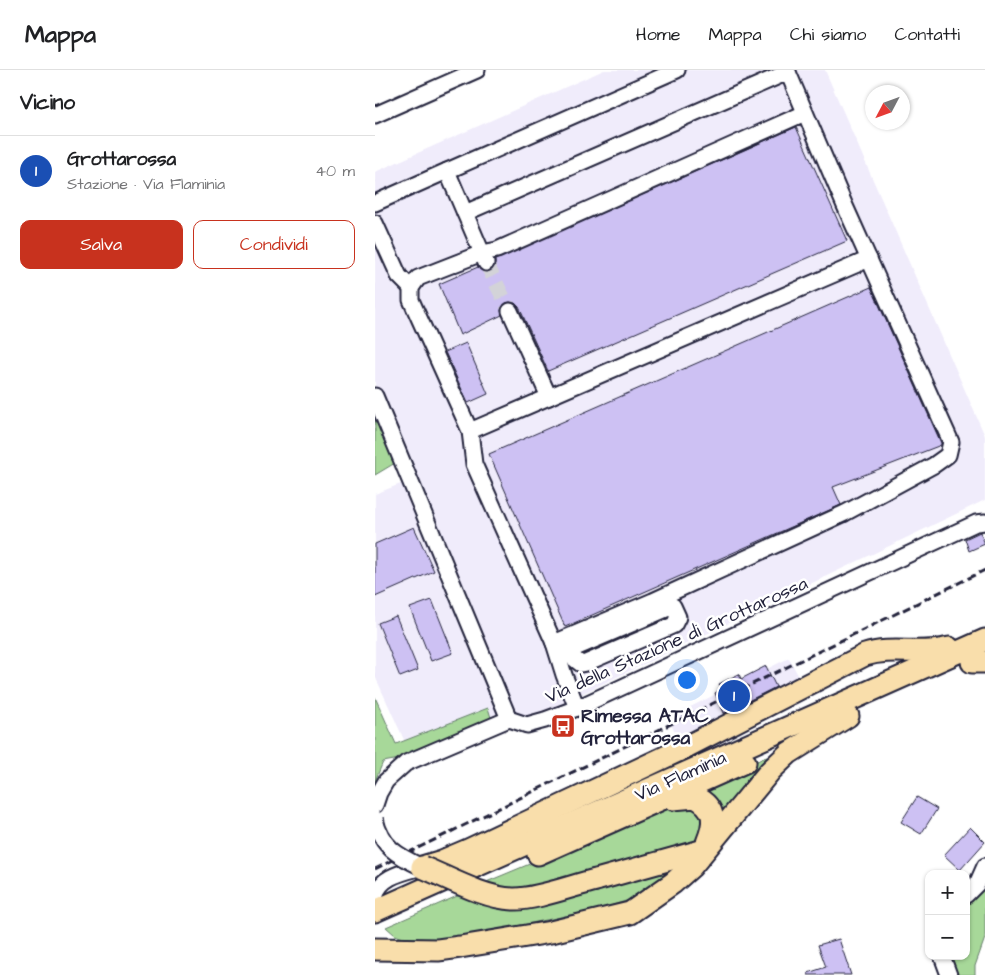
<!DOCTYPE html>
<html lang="it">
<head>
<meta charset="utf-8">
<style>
	:root { --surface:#fff; --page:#f6f6f6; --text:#202124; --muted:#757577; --line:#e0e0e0; --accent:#c8321e }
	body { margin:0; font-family:"Architects Daughter",sans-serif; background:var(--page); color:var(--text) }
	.controls { position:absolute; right:15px; bottom:15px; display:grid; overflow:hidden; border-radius:10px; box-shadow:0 1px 4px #0004 }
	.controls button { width:45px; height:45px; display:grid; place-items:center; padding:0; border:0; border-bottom:1px solid var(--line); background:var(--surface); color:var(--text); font:25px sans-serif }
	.compass { position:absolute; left:490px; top:15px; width:45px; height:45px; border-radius:50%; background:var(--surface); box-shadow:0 1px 4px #0004; rotate:229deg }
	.you { position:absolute; left:311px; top:609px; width:18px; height:18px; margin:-12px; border:4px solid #fff; border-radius:50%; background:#1a73e8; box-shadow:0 0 0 8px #1a73e833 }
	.badge { display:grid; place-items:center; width:32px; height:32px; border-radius:50%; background:var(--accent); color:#fff; font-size:16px; font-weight:700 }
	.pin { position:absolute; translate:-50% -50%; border:2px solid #fff; box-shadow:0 1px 5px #0006 }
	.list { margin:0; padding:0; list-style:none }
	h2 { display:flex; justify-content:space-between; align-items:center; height:65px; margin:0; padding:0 20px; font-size:21px }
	h2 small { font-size:16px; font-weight:400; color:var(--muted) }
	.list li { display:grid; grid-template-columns:32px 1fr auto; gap:15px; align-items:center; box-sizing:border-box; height:70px; padding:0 20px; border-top:1px solid var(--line) }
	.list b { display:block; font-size:19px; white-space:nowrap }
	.list p { margin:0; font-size:16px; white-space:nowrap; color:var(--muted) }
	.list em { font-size:16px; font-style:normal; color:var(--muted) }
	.actions { display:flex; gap:10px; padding:15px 20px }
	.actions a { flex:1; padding:11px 0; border:1px solid var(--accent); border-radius:10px; text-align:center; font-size:18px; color:var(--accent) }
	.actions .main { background:var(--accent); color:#fff }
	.map { position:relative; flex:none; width:610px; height:905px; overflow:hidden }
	header { display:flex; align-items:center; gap:30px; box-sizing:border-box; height:70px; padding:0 25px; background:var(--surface); border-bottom:1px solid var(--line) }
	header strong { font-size:24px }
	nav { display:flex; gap:28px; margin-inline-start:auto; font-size:18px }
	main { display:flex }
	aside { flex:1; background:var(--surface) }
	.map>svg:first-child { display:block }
	.built { fill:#f0ecfb }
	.green { fill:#a7d899; stroke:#647d6a }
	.building { fill:#cdc1f3; stroke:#22223b }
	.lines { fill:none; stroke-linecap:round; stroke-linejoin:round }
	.minor-tunnel { stroke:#d3d3d8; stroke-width:15; stroke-dasharray:15 8; stroke-linecap:butt }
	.minor-casing { stroke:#22223b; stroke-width:19 }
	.highway-casing { stroke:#22223b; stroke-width:25 }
	.minor { stroke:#fff; stroke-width:15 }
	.highway { stroke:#f9deab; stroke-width:21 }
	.rail { stroke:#22223b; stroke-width:3; stroke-dasharray:8 4; stroke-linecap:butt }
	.minor-bridge-casing { stroke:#22223b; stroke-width:19; stroke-linecap:butt }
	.highway-bridge-casing { stroke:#22223b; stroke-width:25; stroke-linecap:butt }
	.minor-bridge { stroke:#fff; stroke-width:15 }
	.highway-bridge { stroke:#f9deab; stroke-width:21 }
	.labels { text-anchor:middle; stroke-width:5; stroke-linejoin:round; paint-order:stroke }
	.street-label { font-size:19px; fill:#22223b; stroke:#fff }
	.poi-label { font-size:19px; font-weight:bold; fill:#22223b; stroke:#fff; text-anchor:start }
</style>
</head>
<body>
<header>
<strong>Mappa</strong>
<nav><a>Home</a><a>Mappa</a><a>Chi siamo</a><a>Contatti</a></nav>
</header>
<main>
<aside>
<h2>Vicino<small></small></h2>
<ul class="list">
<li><span class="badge" style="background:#1a4fb4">1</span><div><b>Grottarossa</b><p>Stazione · Via Flaminia</p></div><em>40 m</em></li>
</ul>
<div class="actions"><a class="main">Salva</a><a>Condividi</a></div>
</aside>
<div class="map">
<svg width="610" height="905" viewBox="0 0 610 905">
	<rect width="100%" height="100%" fill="#fff"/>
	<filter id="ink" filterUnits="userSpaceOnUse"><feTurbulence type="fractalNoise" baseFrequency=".02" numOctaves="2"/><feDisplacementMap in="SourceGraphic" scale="10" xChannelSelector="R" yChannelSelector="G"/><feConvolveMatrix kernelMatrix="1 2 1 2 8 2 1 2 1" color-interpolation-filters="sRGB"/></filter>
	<g filter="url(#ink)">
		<g class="built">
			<path d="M 229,0 L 450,0 L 610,366 L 610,430 L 140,656 L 0,323 L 0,102 Z"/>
			<path d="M 28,413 L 125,643 L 35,683 L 0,606 L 0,424 Z"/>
			<path d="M 414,588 L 424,607 L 302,667 L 293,648 Z"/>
		</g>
		<g class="green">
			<path d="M 0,348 L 20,393 L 0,405 Z"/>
			<path d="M 0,627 L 21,674 L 113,638 L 117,651 L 30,688 L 8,692 L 0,711 Z"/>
			<path d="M 391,687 L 395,688 L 344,757 L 318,720 Z"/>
			<path d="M 296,735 L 327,737 L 327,767 L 316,774 L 161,817 L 137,820 L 109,813 Z"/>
			<path d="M 312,794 L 254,830 L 225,839 L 68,871 L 37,871 L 20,865 L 11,857 L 87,824 L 110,833 Z"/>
			<path d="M 610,809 L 610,868 L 600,896 L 600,905 L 576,905 L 568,886 L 591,886 L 591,827 Z"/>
		</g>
		<g class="building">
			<path d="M 421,57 L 472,171 L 173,301 L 144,237 L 140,233 L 135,232 L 131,233 L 126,240 L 127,245 L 85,265 L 64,214 L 103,197 L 109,202 L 115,201 L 120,195 L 120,190 Z"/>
			<path d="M 496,217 L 566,373 L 566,375 L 458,417 L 466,435 L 190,557 L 114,384 Z"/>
			<path d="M 91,273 L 113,324 L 93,333 L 70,282 Z"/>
			<path d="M 39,457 L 59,501 L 0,527 L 0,474 Z"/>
			<path d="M 605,462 L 610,474 L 594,481 L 590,469 Z"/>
			<path d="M 57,530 L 78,583 L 56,591 L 35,538 Z"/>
			<path d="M 21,546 L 43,600 L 25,607 L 3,553 Z"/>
			<path d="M 391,596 L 401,617 L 349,643 L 340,623 L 347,619 L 344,614 L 364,604 L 366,609 Z"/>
			<path d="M 542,727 L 562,739 L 546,764 L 526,752 Z"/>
			<path d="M 595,757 L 610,772 L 585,800 L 569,785 Z"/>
			<path d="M 464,869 L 476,905 L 433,905 L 433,903 L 451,897 L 443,875 Z"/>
		</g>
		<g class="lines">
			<path class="minor-tunnel" d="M 111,193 L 135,241"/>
			<defs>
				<g id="minor">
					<path d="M 302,0 L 72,101 L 107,183 L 43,208 L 36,218 L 36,230 L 95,361 L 494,189"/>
					<path d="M 0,45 L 102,0"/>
					<path d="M 0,133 L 72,101"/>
					<path d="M 90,143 L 413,2"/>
					<path d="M 0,153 L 24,206 L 36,218"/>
					<path d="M 111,193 L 107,183 L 122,180 L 430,43"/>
					<path d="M 135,241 L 174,327"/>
					<path d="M 0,326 L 134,649 L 152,655 L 170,650 L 202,638 L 601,453 L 610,452"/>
					<path d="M 95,361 L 99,394 L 179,573 L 189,605 L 202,638"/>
					<path d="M 298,536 L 303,547 L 299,555 L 211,593 L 206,594 L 179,573 L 200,578 Z"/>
					<path d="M 179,573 L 278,531 L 470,443 L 559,395 L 573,385 L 576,372 L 470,136 L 412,0"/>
					<path d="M 0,735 L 4,723 L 11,711 L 31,693 L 134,649"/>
					<path d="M 591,825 L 602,814 L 610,796"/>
					<path d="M 0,827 C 4,806 30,802 47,797"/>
					<path d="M 567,886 L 574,905"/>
				</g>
				<g id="highway">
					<path d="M 597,592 L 610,592"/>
					<path d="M 298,729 L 320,727 C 342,738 340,753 332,773"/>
					<path d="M 163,784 L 370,692"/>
					<path d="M 47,797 L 67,791 L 93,780 L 307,679 L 490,585 C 517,576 546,586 574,578"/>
					<path d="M 221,810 L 329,780"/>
					<path d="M 0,841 L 610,570"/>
					<path d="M 0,879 L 63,880 L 85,877 L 176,862 L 255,843 L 298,813 L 316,797 L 395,701 L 414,683 L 473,646"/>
				</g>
			</defs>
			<use href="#minor" class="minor-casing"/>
			<use href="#highway" class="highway-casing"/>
			<use href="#minor" class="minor"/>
			<use href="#highway" class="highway"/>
			<path class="rail" d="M 0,799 L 610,500"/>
			<defs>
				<path id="minor-bridge" d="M 0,749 C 6,777 23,786 47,797"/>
				<path id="highway-bridge" d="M 47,797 C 74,808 109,828 138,829 C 160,830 199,815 221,810"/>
			</defs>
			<use href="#minor-bridge" class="minor-bridge-casing"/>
			<use href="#highway-bridge" class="highway-bridge-casing"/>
			<use href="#minor-bridge" class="minor-bridge"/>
			<use href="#highway-bridge" class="highway-bridge"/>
		</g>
	</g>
	<defs>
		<symbol id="bus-square" viewBox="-11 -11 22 22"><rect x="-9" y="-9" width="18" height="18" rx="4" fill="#c8321e" stroke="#fff"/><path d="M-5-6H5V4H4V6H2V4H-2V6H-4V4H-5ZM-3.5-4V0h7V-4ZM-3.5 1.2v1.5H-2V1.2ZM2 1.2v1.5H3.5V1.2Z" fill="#fff"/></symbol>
	</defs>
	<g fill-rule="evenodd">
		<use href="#bus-square" x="174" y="642" width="28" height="28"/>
	</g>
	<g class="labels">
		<g class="street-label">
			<text transform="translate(301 569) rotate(-24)" y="7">Via della Stazione di Grottarossa</text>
			<text transform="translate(305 705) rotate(-24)" y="7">Via Flaminia</text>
		</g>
		<g class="poi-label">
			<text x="206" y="652">Rimessa ATAC<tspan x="206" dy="22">Grottarossa</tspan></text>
		</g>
	</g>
</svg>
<div class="controls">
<button>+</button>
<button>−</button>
</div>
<svg class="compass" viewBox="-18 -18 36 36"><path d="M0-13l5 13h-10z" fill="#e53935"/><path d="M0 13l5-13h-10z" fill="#757577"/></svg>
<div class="you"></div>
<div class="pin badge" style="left:359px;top:626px;background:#1a4fb4">1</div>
</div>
</main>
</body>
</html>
